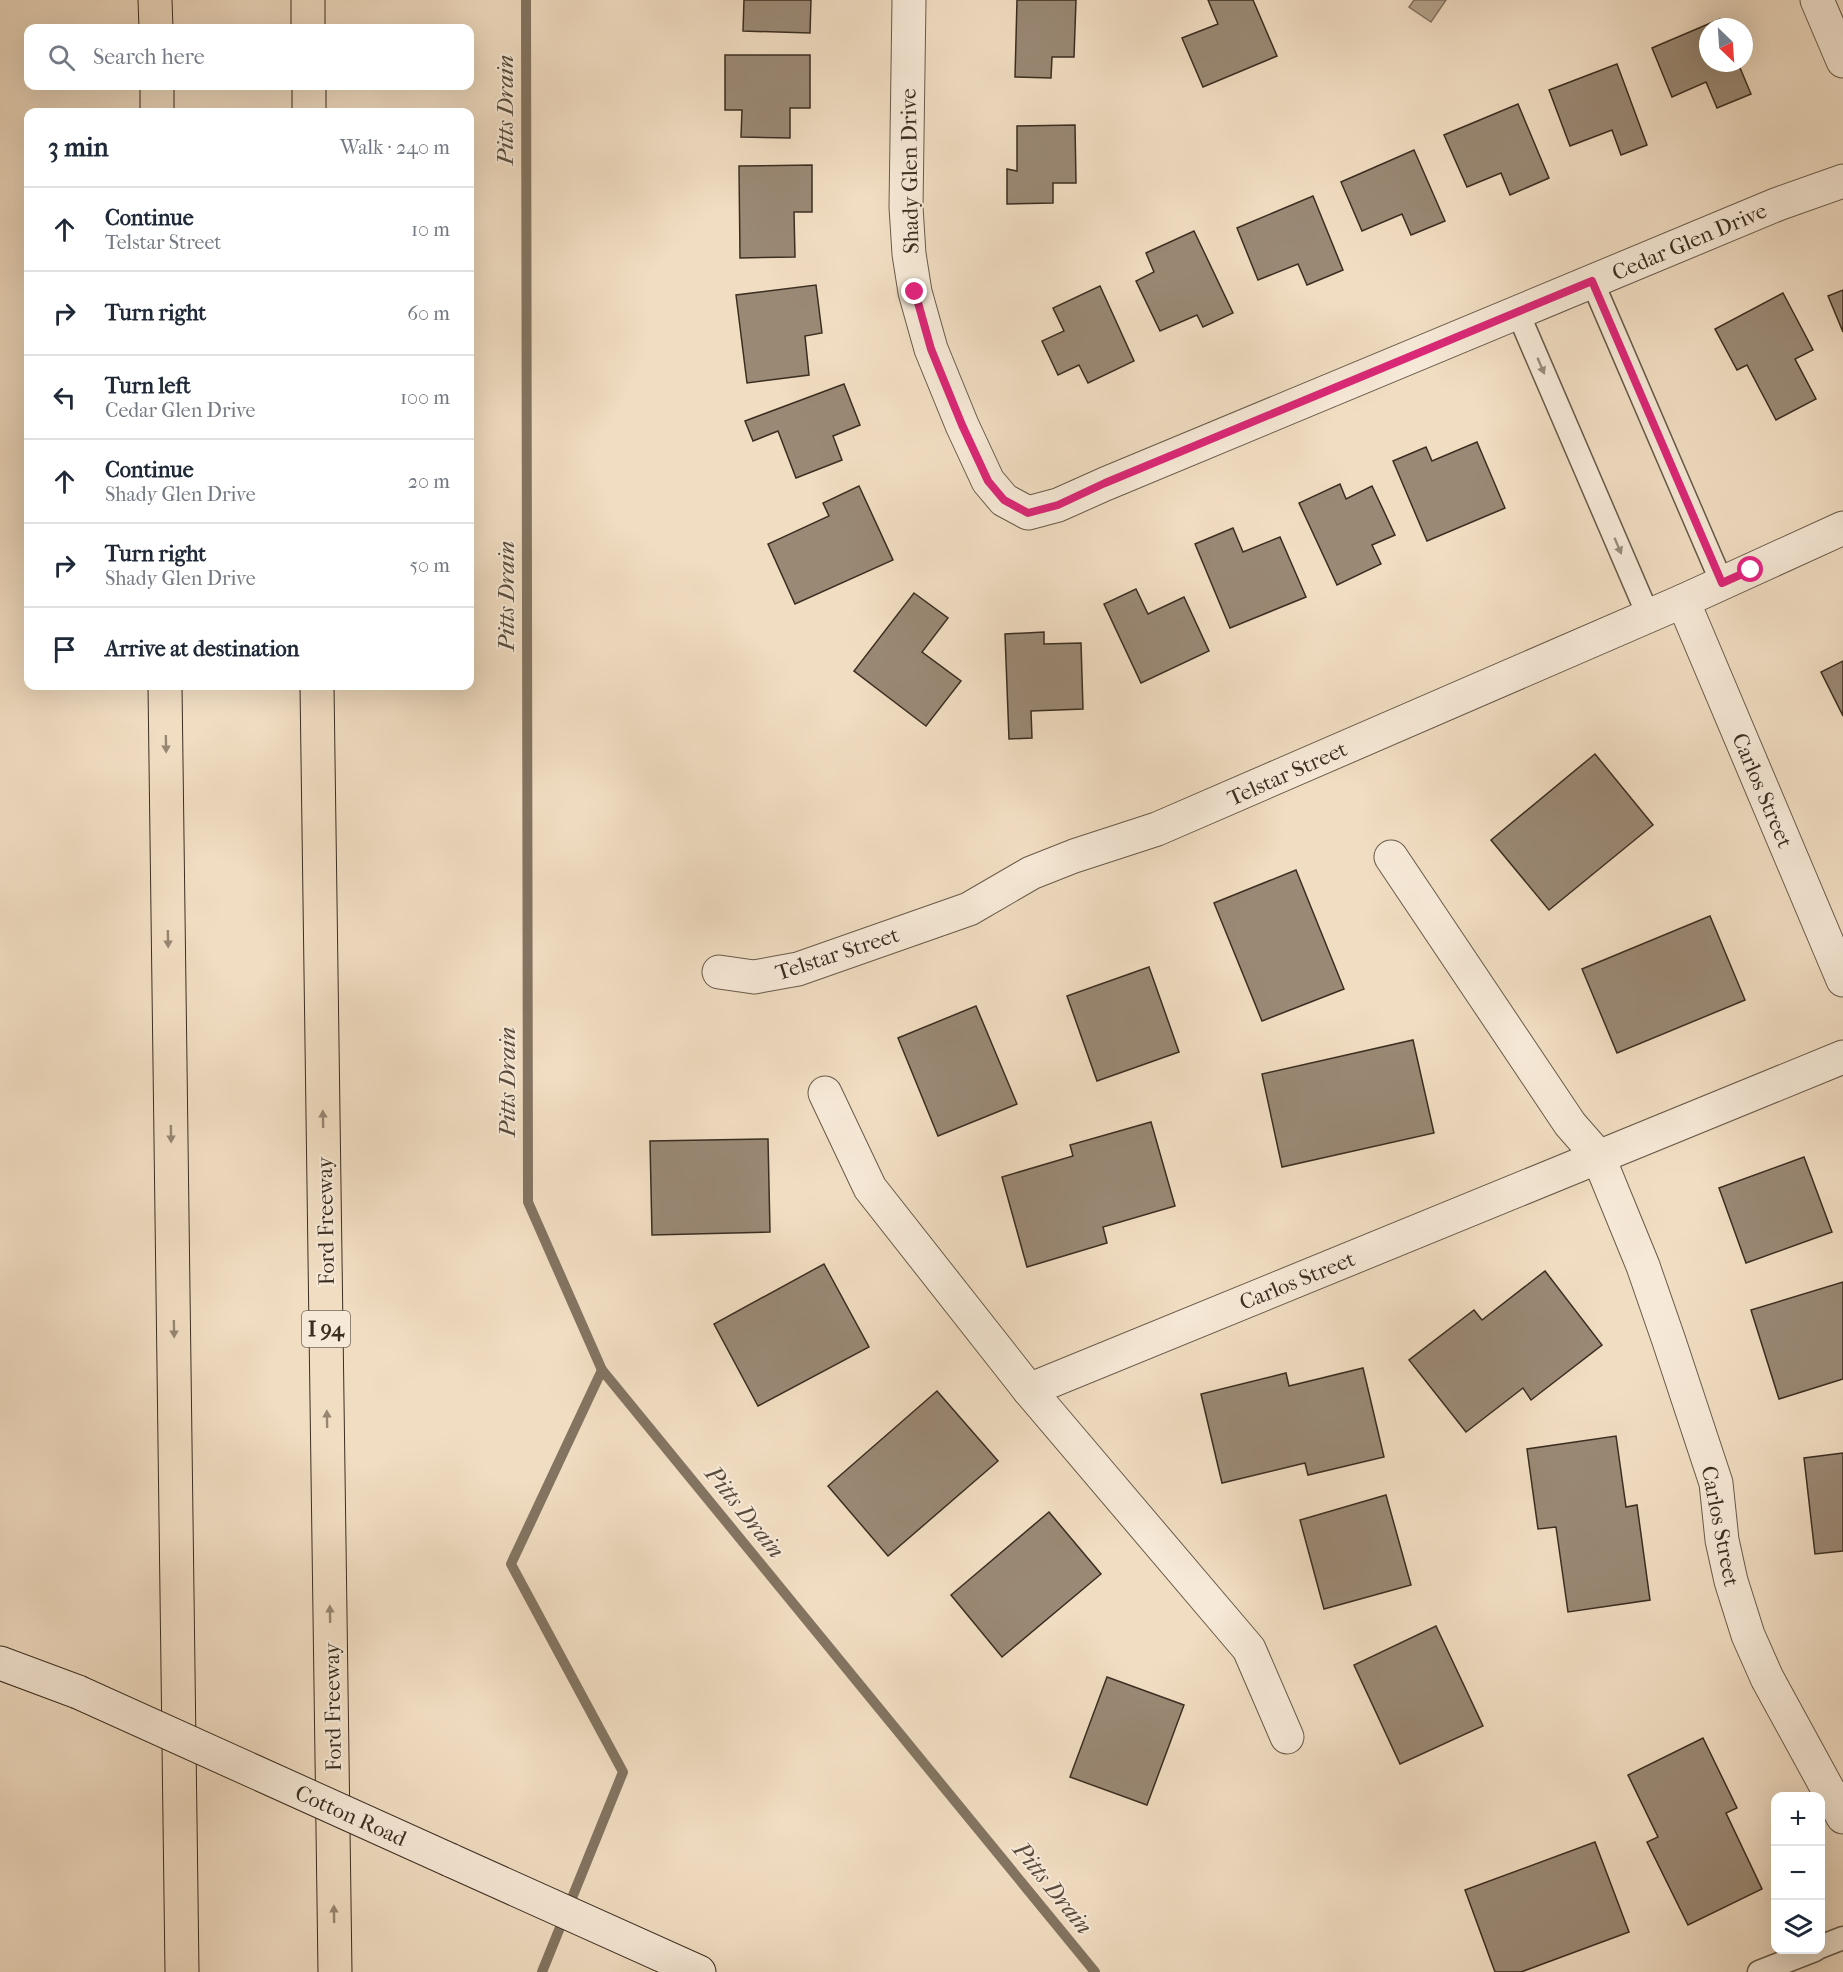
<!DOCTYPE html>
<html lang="en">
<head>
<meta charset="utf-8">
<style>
	:root { --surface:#fff; --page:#f2f2f3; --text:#1f2937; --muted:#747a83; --line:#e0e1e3 }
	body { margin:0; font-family:"IM FELL French Canon",serif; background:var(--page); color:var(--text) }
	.controls { position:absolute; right:18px; bottom:18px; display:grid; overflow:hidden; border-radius:12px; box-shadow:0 6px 24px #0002 }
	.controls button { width:54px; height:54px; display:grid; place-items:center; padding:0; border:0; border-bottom:2px solid var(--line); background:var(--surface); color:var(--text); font:30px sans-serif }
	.compass { position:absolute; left:1699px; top:18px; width:54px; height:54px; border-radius:50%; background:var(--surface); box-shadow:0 6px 24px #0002; rotate:155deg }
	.stop { position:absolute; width:18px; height:18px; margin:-14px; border:4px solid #db2777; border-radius:50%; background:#fff }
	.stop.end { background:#db2777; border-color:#fff; box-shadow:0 2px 6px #0008 }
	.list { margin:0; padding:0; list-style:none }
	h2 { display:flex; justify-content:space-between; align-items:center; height:78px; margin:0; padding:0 24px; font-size:26px }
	h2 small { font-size:20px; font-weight:400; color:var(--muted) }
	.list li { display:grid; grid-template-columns:39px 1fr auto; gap:18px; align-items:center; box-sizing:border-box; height:84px; padding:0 24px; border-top:2px solid var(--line) }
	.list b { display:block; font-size:22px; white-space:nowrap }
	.list p { margin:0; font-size:20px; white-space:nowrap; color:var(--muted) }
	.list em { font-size:20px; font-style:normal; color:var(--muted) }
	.icon { flex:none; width:33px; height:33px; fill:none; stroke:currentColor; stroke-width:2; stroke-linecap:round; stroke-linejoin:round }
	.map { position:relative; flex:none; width:1843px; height:1972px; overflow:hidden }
	.search { position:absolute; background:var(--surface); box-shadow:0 6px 24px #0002; left:24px; top:24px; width:450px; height:66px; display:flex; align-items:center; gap:15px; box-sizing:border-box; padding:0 21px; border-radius:12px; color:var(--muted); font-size:22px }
	.panel { position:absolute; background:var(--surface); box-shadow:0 6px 24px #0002; left:24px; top:108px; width:450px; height:582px; border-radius:12px }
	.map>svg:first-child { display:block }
	.water { fill:#b3a28b; stroke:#837461; stroke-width:1.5 }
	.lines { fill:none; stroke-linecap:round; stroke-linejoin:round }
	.stream { stroke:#837461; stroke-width:10 }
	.building { fill:#9a8975; stroke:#3b2e21; stroke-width:1.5 }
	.lane-casing { stroke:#685a49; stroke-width:25 }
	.street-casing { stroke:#685a49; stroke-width:35 }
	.secondary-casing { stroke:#3b2e21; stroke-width:35 }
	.highway-casing { stroke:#3b2e21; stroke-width:35 }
	.lane { stroke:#f6e9d7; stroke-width:22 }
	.street { stroke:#f6e9d7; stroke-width:33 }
	.secondary { stroke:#f6e9d7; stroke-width:33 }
	.highway { stroke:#f1ddc2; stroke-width:33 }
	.secondary-bridge-casing { stroke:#3b2e21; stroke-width:35; stroke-linecap:butt }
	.secondary-bridge { stroke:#f6e9d7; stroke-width:33 }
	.oneway { fill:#988c7c }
	.oneway2 { fill:#968672 }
	.route { stroke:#db2777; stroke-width:8 }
	.labels { text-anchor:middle; stroke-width:4.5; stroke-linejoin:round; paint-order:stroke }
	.shield { fill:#f6e9d7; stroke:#736658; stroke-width:1.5 }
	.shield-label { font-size:21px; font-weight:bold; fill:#3b2e21 }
	.street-label { font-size:22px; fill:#3b2e21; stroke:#f6e9d7 }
	.water-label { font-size:24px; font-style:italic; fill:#594b3c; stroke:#f6e9d7 }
</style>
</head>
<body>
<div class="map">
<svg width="1843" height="1972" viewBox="0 0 1843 1972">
	<rect width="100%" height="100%" fill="#f1ddc2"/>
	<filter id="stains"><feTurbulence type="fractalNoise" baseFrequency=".00333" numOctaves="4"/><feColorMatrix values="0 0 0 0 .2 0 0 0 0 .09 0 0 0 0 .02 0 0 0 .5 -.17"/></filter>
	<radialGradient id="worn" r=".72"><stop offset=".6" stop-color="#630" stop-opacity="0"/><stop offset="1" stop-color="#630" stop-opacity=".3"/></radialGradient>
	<path class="water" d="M 1414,0 L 1446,0 L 1431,22 L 1409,7 Z"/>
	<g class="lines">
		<g class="stream">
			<path d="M 526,0 L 528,1202 L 602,1370 L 1095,1972"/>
			<path d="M 542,1972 L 623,1772 L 511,1564 L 602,1370"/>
		</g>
	</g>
	<g class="building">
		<path d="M 744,0 L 811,0 L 810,33 L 743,31 Z"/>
		<path d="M 1017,0 L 1076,0 L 1074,57 L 1052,57 L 1051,78 L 1015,77 Z"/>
		<path d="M 1208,0 L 1253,0 L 1277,56 L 1203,87 L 1182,38 L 1218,24 Z"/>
		<path d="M 1720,19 L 1723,27 L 1708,27 L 1708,63 L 1738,63 L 1751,94 L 1717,108 L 1706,82 L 1672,97 L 1652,48 Z"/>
		<path d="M 725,55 L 810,55 L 810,108 L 790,108 L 790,138 L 741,137 L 742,110 L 725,110 Z"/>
		<path d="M 1617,64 L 1647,145 L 1621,155 L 1612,130 L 1570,146 L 1549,90 Z"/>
		<path d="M 1518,104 L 1549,178 L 1510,195 L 1501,173 L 1467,187 L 1444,135 Z"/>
		<path d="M 1075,125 L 1076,183 L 1053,183 L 1053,203 L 1007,204 L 1007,169 L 1017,171 L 1017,126 Z"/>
		<path d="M 1414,150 L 1445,221 L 1411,235 L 1402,214 L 1362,231 L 1341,182 Z"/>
		<path d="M 812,165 L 812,212 L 794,212 L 795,257 L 740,258 L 739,166 Z"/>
		<path d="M 1313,196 L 1343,270 L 1307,285 L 1298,264 L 1258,280 L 1237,228 Z"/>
		<path d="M 1194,231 L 1233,313 L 1203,327 L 1197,315 L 1160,331 L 1136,281 L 1154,272 L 1146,253 Z"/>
		<path d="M 816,285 L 822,333 L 805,336 L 809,375 L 747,383 L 736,295 Z"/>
		<path d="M 1100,286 L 1134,361 L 1088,383 L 1079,365 L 1058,375 L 1042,341 L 1064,331 L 1053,308 Z"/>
		<path d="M 1843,290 L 1843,332 L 1828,296 Z"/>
		<path d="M 1783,293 L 1813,350 L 1795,359 L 1816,399 L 1776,420 L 1747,365 L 1737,370 L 1715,329 Z"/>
		<path d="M 844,384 L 860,425 L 833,436 L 842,460 L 796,478 L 778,431 L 753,441 L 745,421 Z"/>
		<path d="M 1477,442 L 1505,508 L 1427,541 L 1393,461 L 1426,447 L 1432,461 Z"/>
		<path d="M 1340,484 L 1346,499 L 1372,486 L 1395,535 L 1372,545 L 1381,564 L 1337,585 L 1299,503 Z"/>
		<path d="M 859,486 L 893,560 L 795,604 L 768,544 L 829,516 L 823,503 Z"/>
		<path d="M 1233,528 L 1243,552 L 1280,537 L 1306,597 L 1230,628 L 1195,544 Z"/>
		<path d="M 1136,589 L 1148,614 L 1184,597 L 1209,651 L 1141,683 L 1104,604 Z"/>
		<path d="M 914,593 L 948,618 L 922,652 L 961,681 L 926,726 L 854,671 Z"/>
		<path d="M 1044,632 L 1044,644 L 1081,643 L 1083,709 L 1031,711 L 1032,738 L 1009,739 L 1005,634 Z"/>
		<path d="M 1843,661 L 1843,716 L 1821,672 Z"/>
		<path d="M 1595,754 L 1653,825 L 1549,910 L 1491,840 Z"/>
		<path d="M 1296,870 L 1344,989 L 1262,1021 L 1214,903 Z"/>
		<path d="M 1710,916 L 1745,1000 L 1617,1053 L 1582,969 Z"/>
		<path d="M 1149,967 L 1179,1052 L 1097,1081 L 1067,996 Z"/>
		<path d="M 976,1006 L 1017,1104 L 938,1136 L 898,1038 Z"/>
		<path d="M 1413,1040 L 1434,1133 L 1282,1167 L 1262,1074 Z"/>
		<path d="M 1151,1122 L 1175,1206 L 1103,1227 L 1107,1243 L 1027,1267 L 1002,1177 L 1073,1156 L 1070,1145 Z"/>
		<path d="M 768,1139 L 770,1232 L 652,1235 L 650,1141 Z"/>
		<path d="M 1804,1157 L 1832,1232 L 1746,1263 L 1719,1188 Z"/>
		<path d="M 824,1264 L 869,1347 L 758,1406 L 714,1324 Z"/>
		<path d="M 1545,1271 L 1602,1345 L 1531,1400 L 1523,1388 L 1466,1432 L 1409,1360 L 1474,1310 L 1482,1320 Z"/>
		<path d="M 1843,1282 L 1843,1379 L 1779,1399 L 1751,1310 Z"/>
		<path d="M 1363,1368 L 1384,1457 L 1308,1475 L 1305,1463 L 1222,1483 L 1201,1394 L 1286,1373 L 1289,1386 Z"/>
		<path d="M 937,1391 L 998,1461 L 888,1556 L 828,1486 Z"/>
		<path d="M 1616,1436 L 1626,1507 L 1637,1505 L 1650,1600 L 1568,1612 L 1556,1527 L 1538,1529 L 1527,1449 Z"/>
		<path d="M 1843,1453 L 1843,1551 L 1815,1554 L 1804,1458 Z"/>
		<path d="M 1386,1495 L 1411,1585 L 1324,1609 L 1300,1520 Z"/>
		<path d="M 1049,1512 L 1101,1574 L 1002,1657 L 951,1595 Z"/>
		<path d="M 1436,1626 L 1483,1726 L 1400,1764 L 1354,1665 Z"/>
		<path d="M 1107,1677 L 1184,1705 L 1147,1805 L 1070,1777 Z"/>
		<path d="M 1703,1738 L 1737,1808 L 1726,1813 L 1762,1889 L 1688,1925 L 1647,1842 L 1658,1837 L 1628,1775 Z"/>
		<path d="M 1595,1842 L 1629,1932 L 1521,1972 L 1495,1972 L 1465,1890 Z"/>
	</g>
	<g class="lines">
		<defs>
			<g id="lane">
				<path d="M 1592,281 L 1722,583"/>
				<path d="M 1518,313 L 1648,615"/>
				<path d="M 1820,1947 L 1843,1938"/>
				<path d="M 1759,1972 L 1815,1950"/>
			</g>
			<g id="street">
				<path d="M 909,0 L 906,207 L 909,254 L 915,292 L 931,349 L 962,425 L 988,481 L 1004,500 L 1028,513 L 1058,505 L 1105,484 L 1778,204 L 1843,181"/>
				<path d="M 1817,0 L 1843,61"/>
				<path d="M 1683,601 L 1843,980"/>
				<path d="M 1391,857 L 1570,1124 L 1598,1156 L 1643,1266 L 1669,1341 L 1716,1483 L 1722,1540 L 1731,1581 L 1748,1635 L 1767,1678 L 1843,1817"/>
				<path d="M 719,972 L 754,977 L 798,969 L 969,909 L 1031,873 L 1074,856 L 1157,829 L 1683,601 L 1843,528"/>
				<path d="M 825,1093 L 870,1188 L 1029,1390 L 1249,1649 L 1287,1737"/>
				<path d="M 1029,1390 L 1843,1057"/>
			</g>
			<g id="secondary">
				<path d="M 0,1663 L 78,1692"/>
				<path d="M 450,1860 L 699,1972"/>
			</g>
			<g id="highway">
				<path d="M 155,0 L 156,28"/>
				<path d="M 308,0 L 308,28"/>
				<path d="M 157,86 L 157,112"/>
				<path d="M 309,86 L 309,112"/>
				<path d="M 165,686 L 182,1972"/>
				<path d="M 317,686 L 335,1972"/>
			</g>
		</defs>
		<use href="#lane" class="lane-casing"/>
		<use href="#street" class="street-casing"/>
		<use href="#secondary" class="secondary-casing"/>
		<use href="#highway" class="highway-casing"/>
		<use href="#lane" class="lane"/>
		<use href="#street" class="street"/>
		<use href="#secondary" class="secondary"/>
		<use href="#highway" class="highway"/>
		<defs>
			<path id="secondary-bridge" d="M 78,1692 L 450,1860"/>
		</defs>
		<use href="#secondary-bridge" class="secondary-bridge-casing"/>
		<use href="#secondary-bridge" class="secondary-bridge"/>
	</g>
	<defs><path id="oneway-solid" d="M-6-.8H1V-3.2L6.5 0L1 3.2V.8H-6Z" transform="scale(1.5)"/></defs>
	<g class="oneway">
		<use href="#oneway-solid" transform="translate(1541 366) rotate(67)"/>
		<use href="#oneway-solid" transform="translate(1618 546) rotate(67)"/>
	</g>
	<g class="oneway2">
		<use href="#oneway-solid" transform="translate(166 744) rotate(89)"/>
		<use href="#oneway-solid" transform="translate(168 939) rotate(89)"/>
		<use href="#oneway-solid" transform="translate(323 1119) rotate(-91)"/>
		<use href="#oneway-solid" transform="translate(171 1134) rotate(89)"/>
		<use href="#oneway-solid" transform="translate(174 1329) rotate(89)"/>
		<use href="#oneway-solid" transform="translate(327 1419) rotate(-91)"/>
		<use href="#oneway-solid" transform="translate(330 1614) rotate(-91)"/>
		<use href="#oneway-solid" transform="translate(334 1914) rotate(-91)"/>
	</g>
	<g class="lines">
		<path class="route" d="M 915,292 L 931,349 L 962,425 L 988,481 L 1004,500 L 1028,513 L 1058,505 L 1105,483 L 1592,281 L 1722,583 L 1751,570"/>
	</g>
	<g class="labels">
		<rect class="shield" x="302" y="1311" width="48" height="36" rx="4.5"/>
		<g class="shield-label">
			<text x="326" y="1336">I 94</text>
		</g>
		<g class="street-label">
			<text transform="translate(909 171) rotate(-91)" y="8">Shady Glen Drive</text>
			<text transform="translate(1689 241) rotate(-23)" y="8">Cedar Glen Drive</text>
			<text transform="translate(1287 773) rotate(-24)" y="8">Telstar Street</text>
			<text transform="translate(1763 790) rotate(67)" y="8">Carlos Street</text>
			<text transform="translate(837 953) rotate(-18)" y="8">Telstar Street</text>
			<text transform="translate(325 1221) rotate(-91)" y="8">Ford Freeway</text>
			<text transform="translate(1297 1280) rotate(-22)" y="8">Carlos Street</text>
			<text transform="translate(1721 1526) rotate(79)" y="8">Carlos Street</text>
			<text transform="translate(332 1707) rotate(-91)" y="8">Ford Freeway</text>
			<text transform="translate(351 1815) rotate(24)" y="8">Cotton Road</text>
		</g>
		<g class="water-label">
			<text transform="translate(505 110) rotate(-90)" y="8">Pitts Drain</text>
			<text transform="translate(506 596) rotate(-90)" y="8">Pitts Drain</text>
			<text transform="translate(507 1082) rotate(-90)" y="8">Pitts Drain</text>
			<text transform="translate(745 1512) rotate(51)" y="8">Pitts Drain</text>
			<text transform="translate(1053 1888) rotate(51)" y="8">Pitts Drain</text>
		</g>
	</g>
	<rect width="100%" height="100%" filter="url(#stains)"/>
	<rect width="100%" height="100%" fill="url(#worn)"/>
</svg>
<div class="controls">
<button>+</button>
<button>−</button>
<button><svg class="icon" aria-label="layers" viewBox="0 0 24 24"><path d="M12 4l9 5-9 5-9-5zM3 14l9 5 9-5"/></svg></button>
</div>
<svg class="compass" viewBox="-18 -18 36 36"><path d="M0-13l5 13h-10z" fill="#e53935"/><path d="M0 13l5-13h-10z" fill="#747a83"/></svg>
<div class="stop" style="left:1751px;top:570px"></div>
<div class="stop end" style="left:915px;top:292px"></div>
<div class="search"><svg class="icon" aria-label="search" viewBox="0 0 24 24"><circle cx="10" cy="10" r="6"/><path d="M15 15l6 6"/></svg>Search here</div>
<section class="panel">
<h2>3 min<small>Walk · 240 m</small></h2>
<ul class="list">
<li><svg class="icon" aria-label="ahead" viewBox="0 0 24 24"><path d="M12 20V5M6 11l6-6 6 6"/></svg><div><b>Continue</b><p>Telstar Street</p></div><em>10 m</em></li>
<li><svg class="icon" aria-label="right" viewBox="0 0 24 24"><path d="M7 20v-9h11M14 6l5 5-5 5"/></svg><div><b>Turn right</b></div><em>60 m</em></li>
<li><svg class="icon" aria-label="left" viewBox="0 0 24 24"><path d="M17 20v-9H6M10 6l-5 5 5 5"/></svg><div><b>Turn left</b><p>Cedar Glen Drive</p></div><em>100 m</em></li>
<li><svg class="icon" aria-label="ahead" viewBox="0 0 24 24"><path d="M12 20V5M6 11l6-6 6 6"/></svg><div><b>Continue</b><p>Shady Glen Drive</p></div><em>20 m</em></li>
<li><svg class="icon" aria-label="right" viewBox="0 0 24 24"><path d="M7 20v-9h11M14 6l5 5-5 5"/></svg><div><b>Turn right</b><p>Shady Glen Drive</p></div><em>50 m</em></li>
<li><svg class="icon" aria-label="arrive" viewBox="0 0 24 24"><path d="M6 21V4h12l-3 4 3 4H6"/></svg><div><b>Arrive at destination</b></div></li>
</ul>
</section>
</div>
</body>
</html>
